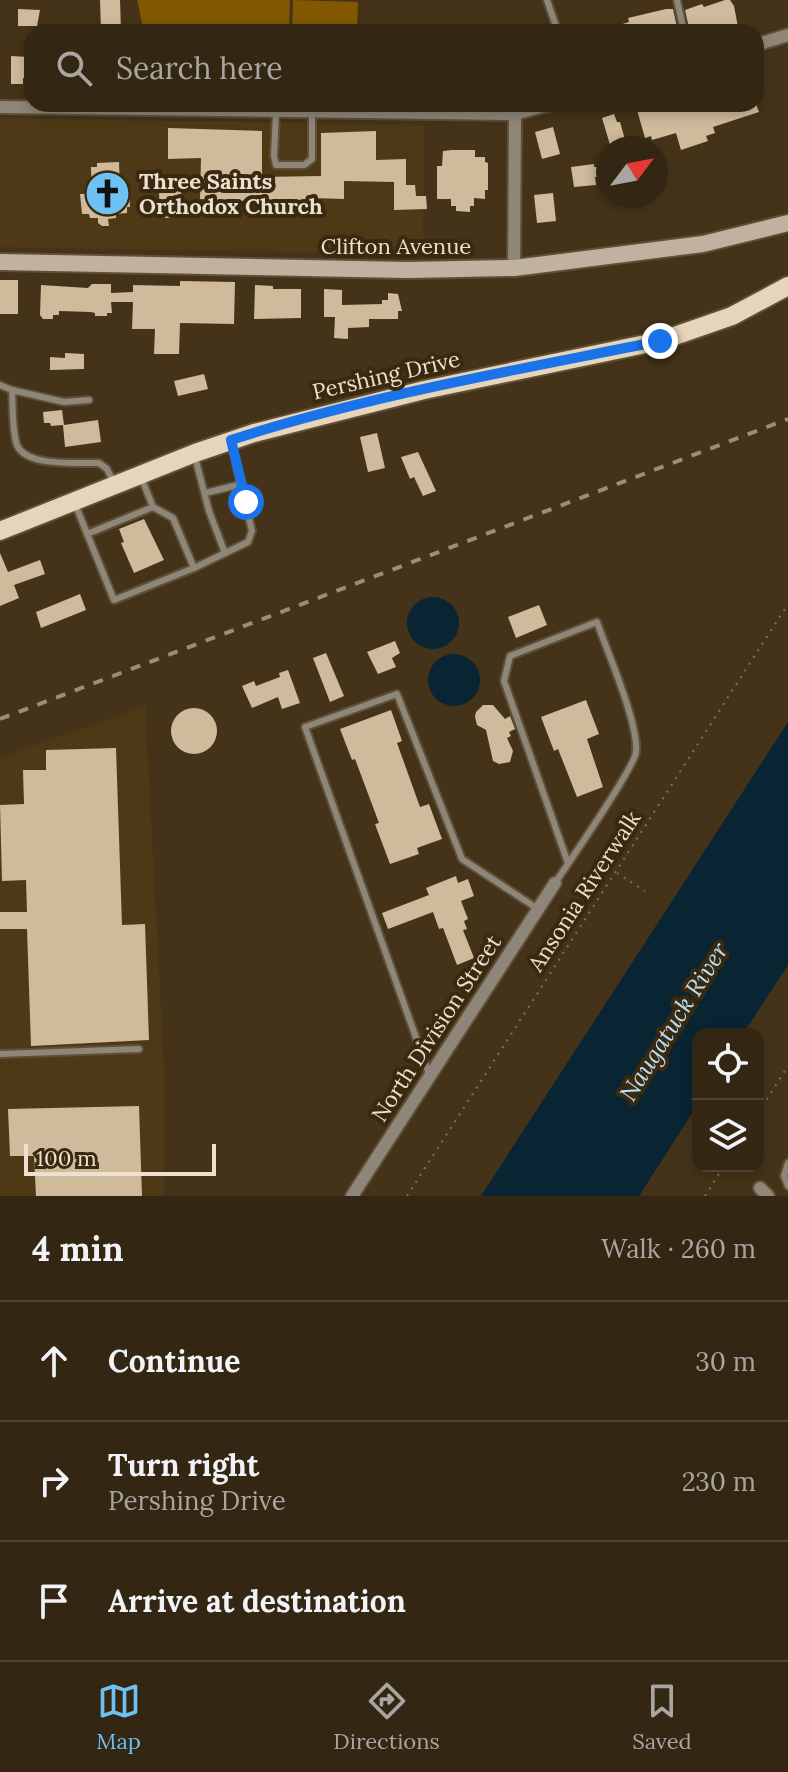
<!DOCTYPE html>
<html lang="en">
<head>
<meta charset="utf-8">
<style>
	:root { --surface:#332613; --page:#3b2e1c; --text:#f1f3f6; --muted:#a9a5a0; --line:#4e4333; --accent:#6ec2f3 }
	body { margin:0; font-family:Lora,serif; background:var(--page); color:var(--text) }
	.controls { position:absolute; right:24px; bottom:24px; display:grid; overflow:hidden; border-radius:16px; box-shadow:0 4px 12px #0003 }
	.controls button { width:72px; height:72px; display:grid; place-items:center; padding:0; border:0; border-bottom:2px solid var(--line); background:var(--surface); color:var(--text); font:40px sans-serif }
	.compass { position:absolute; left:596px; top:136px; width:72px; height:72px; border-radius:50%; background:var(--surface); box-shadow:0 4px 12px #0003; rotate:58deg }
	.scale { position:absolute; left:24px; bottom:20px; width:192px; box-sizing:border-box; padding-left:8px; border:4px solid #ebe1d1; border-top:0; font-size:22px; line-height:28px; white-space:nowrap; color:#ebe1d1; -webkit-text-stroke:6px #3a290f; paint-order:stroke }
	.stop { position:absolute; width:24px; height:24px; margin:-18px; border:6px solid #1a73e8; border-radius:50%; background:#fff }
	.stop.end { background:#1a73e8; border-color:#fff; box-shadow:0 2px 8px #0008 }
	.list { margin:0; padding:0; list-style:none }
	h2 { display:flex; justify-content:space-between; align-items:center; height:104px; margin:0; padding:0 32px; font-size:34px }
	h2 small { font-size:26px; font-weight:400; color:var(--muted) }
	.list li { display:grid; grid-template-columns:52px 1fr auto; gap:24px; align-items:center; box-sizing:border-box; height:120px; padding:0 32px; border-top:2px solid var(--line) }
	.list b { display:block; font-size:30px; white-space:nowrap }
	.list p { margin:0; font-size:26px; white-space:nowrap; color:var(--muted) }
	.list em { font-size:26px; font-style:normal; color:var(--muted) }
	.icon { flex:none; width:44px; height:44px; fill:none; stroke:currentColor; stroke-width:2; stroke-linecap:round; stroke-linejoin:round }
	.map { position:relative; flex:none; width:788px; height:1196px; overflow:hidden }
	.search { position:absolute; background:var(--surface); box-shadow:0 4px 12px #0003; left:24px; right:24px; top:24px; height:88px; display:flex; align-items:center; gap:20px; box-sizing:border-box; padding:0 28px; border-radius:24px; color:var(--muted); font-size:30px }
	.sheet { height:464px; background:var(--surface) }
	nav { display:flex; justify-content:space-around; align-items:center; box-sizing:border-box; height:112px; border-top:2px solid var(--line); background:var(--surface); font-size:22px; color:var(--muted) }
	nav a { display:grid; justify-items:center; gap:4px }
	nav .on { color:var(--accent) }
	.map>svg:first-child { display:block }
	.built { fill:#4e3917 }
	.green { fill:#815801 }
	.water { fill:#092433 }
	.building { fill:#cfba9c }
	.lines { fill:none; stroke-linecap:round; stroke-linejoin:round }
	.lane-casing { stroke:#5f4f36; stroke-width:10 }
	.street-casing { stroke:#5f4f36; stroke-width:16 }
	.secondary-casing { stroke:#5f4f36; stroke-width:20 }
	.primary-casing { stroke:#5f4f36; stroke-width:22 }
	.path { stroke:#7f705a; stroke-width:2; stroke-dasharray:2 6; stroke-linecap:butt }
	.lane { stroke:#8e8679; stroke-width:6 }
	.street { stroke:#8e8679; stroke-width:12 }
	.secondary { stroke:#c0b29e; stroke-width:16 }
	.primary { stroke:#e7d5bb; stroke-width:18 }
	.rail { stroke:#9b8d78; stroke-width:4; stroke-dasharray:10 10; stroke-linecap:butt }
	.route { stroke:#1a73e8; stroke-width:10 }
	.labels { text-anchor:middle; stroke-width:8; stroke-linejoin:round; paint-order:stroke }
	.poi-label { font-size:22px; font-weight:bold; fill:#ebe1d1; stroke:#3a290f; text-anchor:start }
	.street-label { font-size:22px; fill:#ebe1d1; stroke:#3a290f }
	.water-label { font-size:24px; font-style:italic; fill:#b7dff9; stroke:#3a290f }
</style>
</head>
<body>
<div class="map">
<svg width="788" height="1196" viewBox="0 0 788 1196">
	<rect width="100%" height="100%" fill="#443319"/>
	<g class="built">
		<path d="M 0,118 L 424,125 L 423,254 L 0,247 Z"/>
		<path d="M 145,706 L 164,1068 L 164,1196 L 0,1196 L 0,758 Z"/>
	</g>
	<g class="green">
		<path d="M 137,0 L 290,0 L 289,32 L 144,32 Z"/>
		<path d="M 293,0 L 358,2 L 357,32 L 292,32 Z"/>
	</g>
	<g class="water">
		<circle cx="433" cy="623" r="26"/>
		<circle cx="454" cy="680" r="26"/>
		<path d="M 788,722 L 788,965 L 743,1034 L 698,1034 L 698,1104 L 639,1196 L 481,1196 Z"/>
	</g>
	<g class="building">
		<path d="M 100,0 L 120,0 L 121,32 L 101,32 Z"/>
		<path d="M 725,0 L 730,0 L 734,6 L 738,27 L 725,32 L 722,25 L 705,32 L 690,32 L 685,10 L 702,4 L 704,7 Z"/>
		<path d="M 18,9 L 40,10 L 37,26 L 18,26 Z"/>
		<path d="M 666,9 L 673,9 L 678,32 L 603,32 L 603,30 L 629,22 L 628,18 Z"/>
		<path d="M 11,56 L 29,57 L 29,78 L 23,78 L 23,84 L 11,84 Z"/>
		<path d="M 659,104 L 756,104 L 759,112 L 713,127 L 715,133 L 706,136 L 708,141 L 681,150 L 676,133 L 652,140 L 651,136 L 645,138 L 637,110 Z"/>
		<path d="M 614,114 L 617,122 L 620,122 L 626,143 L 624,144 L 625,148 L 611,148 L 602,118 Z"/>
		<path d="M 553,127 L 560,154 L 542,159 L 535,132 Z"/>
		<path d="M 168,128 L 262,131 L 262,177 L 321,176 L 321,133 L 376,131 L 376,160 L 406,159 L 406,185 L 415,185 L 416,196 L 426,196 L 427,209 L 394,210 L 394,182 L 344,181 L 344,199 L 311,198 L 311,204 L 200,199 L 201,158 L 168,159 Z"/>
		<path d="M 452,150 L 475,150 L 475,157 L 485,157 L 485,162 L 488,163 L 488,190 L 485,190 L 485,199 L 474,198 L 474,206 L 470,206 L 470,212 L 456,211 L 456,206 L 451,206 L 451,199 L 437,199 L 437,166 L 442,166 L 443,151 Z"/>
		<path d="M 119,162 L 120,193 L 129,193 L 130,207 L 127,207 L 127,213 L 116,214 L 116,218 L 108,219 L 109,226 L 102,226 L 98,223 L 98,218 L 90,218 L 89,214 L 82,214 L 80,194 L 92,194 L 91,167 L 97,167 L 97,163 Z"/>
		<path d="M 594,164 L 594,167 L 597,167 L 598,177 L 595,177 L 596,185 L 574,187 L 571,167 Z"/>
		<path d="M 163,185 L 181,185 L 182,218 L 160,218 L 159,191 L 163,191 Z"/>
		<path d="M 553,193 L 556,221 L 537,223 L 534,195 Z"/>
		<rect x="0" y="280" width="18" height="34"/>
		<path d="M 180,281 L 235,282 L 234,324 L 180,323 L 179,354 L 154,354 L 155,329 L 132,329 L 133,302 L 111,302 L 112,313 L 107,313 L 107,316 L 95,316 L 95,313 L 91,312 L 59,311 L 59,315 L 53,315 L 53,319 L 43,319 L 40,315 L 41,285 L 88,288 L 92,284 L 111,284 L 111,293 L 133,292 L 133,285 L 180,286 Z"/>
		<path d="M 255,285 L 273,286 L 273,289 L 301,289 L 301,318 L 254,319 Z"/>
		<path d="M 324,289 L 342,290 L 342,305 L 382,304 L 382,300 L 388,300 L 388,293 L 398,294 L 402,311 L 398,311 L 398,319 L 369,319 L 369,327 L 348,328 L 348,339 L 334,338 L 335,317 L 324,317 Z"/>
		<path d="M 65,353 L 84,354 L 84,369 L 50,370 L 50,357 L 65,358 Z"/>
		<path d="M 204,374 L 208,389 L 178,396 L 174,381 Z"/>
		<path d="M 62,410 L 64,425 L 98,420 L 101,442 L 65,447 L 63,425 L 51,426 L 50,423 L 44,423 L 43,412 Z"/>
		<path d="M 377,433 L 385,468 L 368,472 L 360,437 Z"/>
		<path d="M 418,452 L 436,491 L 423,496 L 414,477 L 410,479 L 401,457 Z"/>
		<path d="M 144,519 L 164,560 L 134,573 L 121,543 L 124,542 L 119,529 Z"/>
		<path d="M 0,553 L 8,572 L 40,560 L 45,574 L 14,585 L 19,598 L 0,606 Z"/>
		<path d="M 80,594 L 86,610 L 41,628 L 36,612 Z"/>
		<path d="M 539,605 L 547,625 L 516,638 L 508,617 Z"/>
		<path d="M 395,641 L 400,653 L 392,658 L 396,667 L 378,674 L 367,652 Z"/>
		<path d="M 326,653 L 344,696 L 330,702 L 313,658 Z"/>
		<path d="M 288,670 L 300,703 L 282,709 L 278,697 L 252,708 L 242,686 L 254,681 L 256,686 L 280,677 L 279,673 Z"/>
		<path d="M 586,700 L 599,734 L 587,739 L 603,787 L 577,797 L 558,749 L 554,751 L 541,717 Z"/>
		<path d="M 483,705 L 493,705 L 505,719 L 510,716 L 515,729 L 509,732 L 511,736 L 507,738 L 513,751 L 510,762 L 499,764 L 493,761 L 486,730 L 477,725 L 475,717 L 476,712 Z"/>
		<circle cx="194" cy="731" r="23"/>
		<path d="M 391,710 L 402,741 L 397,743 L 420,807 L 429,804 L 442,839 L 417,848 L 419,854 L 390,864 L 375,824 L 379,823 L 355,759 L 352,760 L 340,729 Z"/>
		<path d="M 116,748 L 122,925 L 145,924 L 149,1040 L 31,1046 L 27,929 L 0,929 L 0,912 L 27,912 L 26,880 L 2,881 L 0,805 L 24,804 L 23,770 L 46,770 L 46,750 Z"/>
		<path d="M 456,876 L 458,883 L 468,879 L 474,896 L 461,901 L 468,919 L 464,921 L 467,929 L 463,930 L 474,958 L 457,965 L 443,928 L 439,929 L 433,912 L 388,929 L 382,913 L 429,895 L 426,888 Z"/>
		<path d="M 139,1106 L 142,1196 L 36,1196 L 34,1156 L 10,1156 L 8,1109 Z"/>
	</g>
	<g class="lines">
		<defs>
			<g id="lane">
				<path d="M 547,0 L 558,32"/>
				<path d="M 677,0 L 684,32"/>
				<path d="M 276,111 L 274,156 L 276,165 L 304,165 L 312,159 L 312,112"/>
				<path d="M 0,385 L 12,390 C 13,407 12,426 16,442 C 22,468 77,462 99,463 L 107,469 L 113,481"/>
				<path d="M 12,390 L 64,402 L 89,400"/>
				<path d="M 195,457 L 209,511 L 225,553"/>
				<path d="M 141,477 L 153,507"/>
				<path d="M 205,493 L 242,484"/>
				<path d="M 75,504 L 114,600 L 194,568 L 248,542 L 252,531 L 231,441"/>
				<path d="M 87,534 L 153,507 L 173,518 L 194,568"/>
				<path d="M 555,883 C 568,864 635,766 636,752 C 639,724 607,651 597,622 L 510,656 L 504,681 L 568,863"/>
				<path d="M 0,1054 L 139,1049"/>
				<path d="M 429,1074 L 305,727 L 397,694 L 462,859 L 538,909"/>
				<path d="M 788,1163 L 784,1176 L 788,1186"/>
			</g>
			<g id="street">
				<path d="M 756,45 L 788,35"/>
				<path d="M 0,107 L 515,114 L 551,104"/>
				<path d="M 514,268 L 515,114"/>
				<path d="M 760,1188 L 768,1196"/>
				<path d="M 352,1196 L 555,883"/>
			</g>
			<path id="secondary" d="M 0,262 L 407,270 L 514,268 L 703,244 L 788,223"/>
			<path id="primary" d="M 0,531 L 195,453 L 254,433 L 424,390 L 660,341 L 732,316 L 788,286"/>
		</defs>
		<use href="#lane" class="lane-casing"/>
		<use href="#street" class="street-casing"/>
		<use href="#secondary" class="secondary-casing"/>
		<use href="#primary" class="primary-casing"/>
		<g class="path">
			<path d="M 617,873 L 645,891"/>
			<path d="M 758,1113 L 788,1066"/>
			<path d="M 407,1196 L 788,604"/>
			<path d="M 705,1196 L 724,1166"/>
		</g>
		<use href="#lane" class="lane"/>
		<use href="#street" class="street"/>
		<use href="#secondary" class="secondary"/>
		<use href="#primary" class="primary"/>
		<path class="rail" d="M 0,719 L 788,419"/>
	</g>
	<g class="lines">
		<path class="route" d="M 246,502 L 231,440 C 370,395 517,370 660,341"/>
	</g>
	<defs>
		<symbol id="church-disc" viewBox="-11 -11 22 22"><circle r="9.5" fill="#6ec2f3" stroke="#3a290f"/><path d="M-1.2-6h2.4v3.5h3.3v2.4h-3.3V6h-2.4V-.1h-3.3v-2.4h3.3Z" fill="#111"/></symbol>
	</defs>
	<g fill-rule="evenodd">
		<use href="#church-disc" x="82" y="168" width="51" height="51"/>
	</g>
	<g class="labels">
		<g class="poi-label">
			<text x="139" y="189">Three Saints<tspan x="139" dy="25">Orthodox Church</tspan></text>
		</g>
		<g class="street-label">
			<text x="396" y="254">Clifton Avenue</text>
			<text transform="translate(386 375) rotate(-13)" y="8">Pershing Drive</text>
			<text transform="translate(584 891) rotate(-57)" y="8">Ansonia Riverwalk</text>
			<text transform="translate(436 1028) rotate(-57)" y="8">North Division Street</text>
		</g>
		<g class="water-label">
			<text transform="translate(674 1022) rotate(-58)" y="8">Naugatuck River</text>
		</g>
	</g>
</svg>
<div class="controls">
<button><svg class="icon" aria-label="locate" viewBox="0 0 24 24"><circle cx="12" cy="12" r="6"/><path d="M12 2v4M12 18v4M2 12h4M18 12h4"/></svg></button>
<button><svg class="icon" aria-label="layers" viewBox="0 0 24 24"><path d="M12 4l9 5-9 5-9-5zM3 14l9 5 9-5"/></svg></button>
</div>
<svg class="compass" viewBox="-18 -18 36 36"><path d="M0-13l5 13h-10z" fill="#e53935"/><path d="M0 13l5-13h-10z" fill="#a9a5a0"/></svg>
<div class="scale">100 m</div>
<div class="stop" style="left:246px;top:502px"></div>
<div class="stop end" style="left:660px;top:341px"></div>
<div class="search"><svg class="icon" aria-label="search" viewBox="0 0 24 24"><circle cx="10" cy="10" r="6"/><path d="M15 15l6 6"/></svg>Search here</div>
</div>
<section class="sheet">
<h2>4 min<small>Walk · 260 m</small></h2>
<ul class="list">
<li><svg class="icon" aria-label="ahead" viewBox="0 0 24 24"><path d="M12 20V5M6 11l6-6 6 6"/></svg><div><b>Continue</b></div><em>30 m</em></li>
<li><svg class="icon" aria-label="right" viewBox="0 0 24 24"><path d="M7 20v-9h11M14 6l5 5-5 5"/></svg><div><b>Turn right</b><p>Pershing Drive</p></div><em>230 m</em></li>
<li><svg class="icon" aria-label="arrive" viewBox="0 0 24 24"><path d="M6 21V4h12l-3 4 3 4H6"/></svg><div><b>Arrive at destination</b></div></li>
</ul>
</section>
<nav>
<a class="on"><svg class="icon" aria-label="map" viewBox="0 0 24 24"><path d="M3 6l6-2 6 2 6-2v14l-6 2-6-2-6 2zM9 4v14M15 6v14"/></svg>Map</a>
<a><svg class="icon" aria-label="directions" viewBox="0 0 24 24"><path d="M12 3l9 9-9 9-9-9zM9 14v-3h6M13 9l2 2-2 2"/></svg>Directions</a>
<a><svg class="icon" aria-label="saved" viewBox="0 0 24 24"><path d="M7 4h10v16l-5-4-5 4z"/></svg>Saved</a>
</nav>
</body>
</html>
